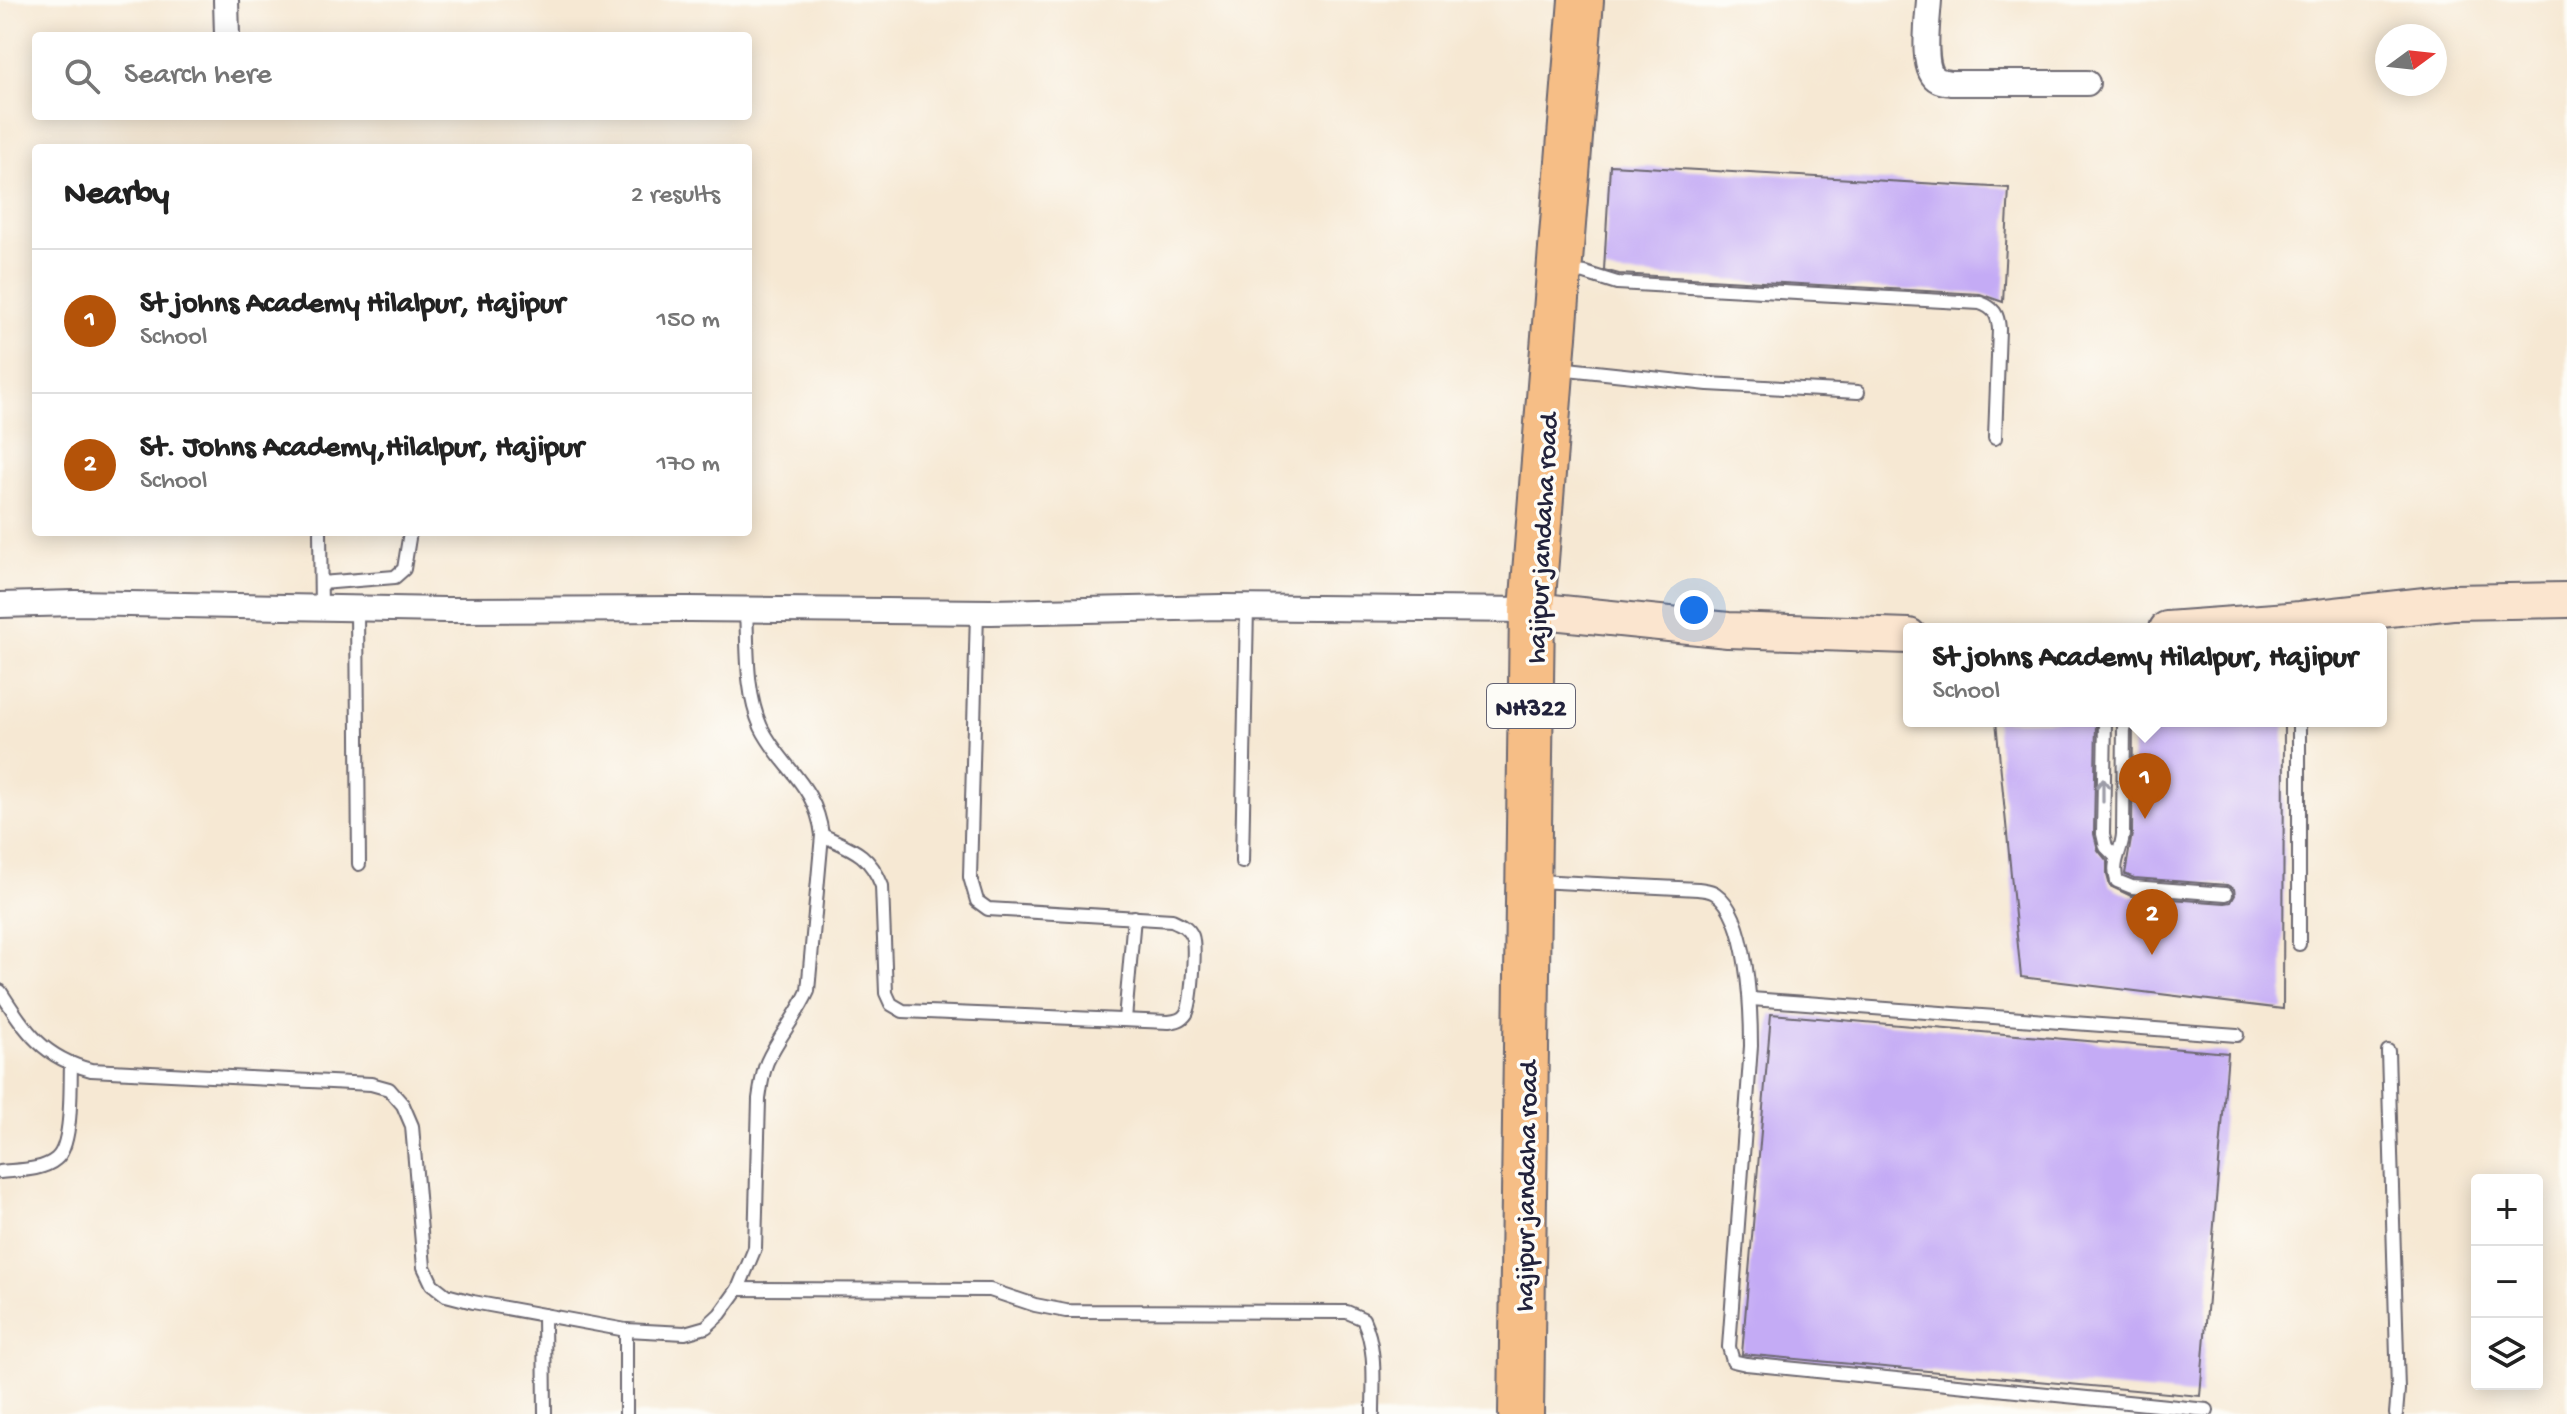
<!DOCTYPE html>
<html lang="en">
<head>
<meta charset="utf-8">
<style>
	:root { --surface:#fff; --page:#f6f6f6; --text:#222; --muted:#767676; --line:#e0e0e0; --accent:#b45309 }
	body { margin:0; font-family:"Gochi Hand",sans-serif; background:var(--page); color:var(--text) }
	.controls { position:absolute; right:24px; bottom:24px; display:grid; overflow:hidden; border-radius:8px; box-shadow:0 4px 20px #0003 }
	.controls button { width:72px; height:72px; display:grid; place-items:center; padding:0; border:0; border-bottom:2px solid var(--line); background:var(--surface); color:var(--text); font:40px sans-serif }
	.compass { position:absolute; left:2375px; top:24px; width:72px; height:72px; border-radius:50%; background:var(--surface); box-shadow:0 4px 20px #0003; rotate:75deg }
	.you { position:absolute; left:1694px; top:610px; width:28px; height:28px; margin:-20px; border:6px solid #fff; border-radius:50%; background:#1a73e8; box-shadow:0 0 0 12px #1a73e833 }
	.badge { display:grid; place-items:center; width:52px; height:52px; border-radius:50%; background:var(--accent); color:#fff; font-size:26px; font-weight:700 }
	.pin { position:absolute; translate:-50% -66px; filter:drop-shadow(0 2px 4px #0008) }
	.pin::after { content:''; position:absolute; top:42px; width:28px; height:24px; background:inherit; clip-path:polygon(0 0,100% 0,50% 100%) }
	.popup { position:absolute; left:1903px; top:623px; width:484px; height:104px; box-sizing:border-box; display:grid; place-content:center; border-radius:8px; background:var(--surface); filter:drop-shadow(0 2px 6px #0005); font-size:26px; white-space:nowrap; color:var(--muted) }
	.popup b { font-size:30px; color:var(--text) }
	.popup::after { content:''; position:absolute; left:50%; top:100%; margin-left:-16px; border:16px solid transparent; border-top-color:var(--surface) }
	.list { margin:0; padding:0; list-style:none }
	h2 { display:flex; justify-content:space-between; align-items:center; height:104px; margin:0; padding:0 32px; font-size:34px }
	h2 small { font-size:26px; font-weight:400; color:var(--muted) }
	.list li { display:grid; grid-template-columns:52px 1fr auto; gap:24px; align-items:center; box-sizing:border-box; height:144px; padding:0 32px; border-top:2px solid var(--line) }
	.list b { display:block; font-size:30px; white-space:nowrap }
	.list p { margin:0; font-size:26px; white-space:nowrap; color:var(--muted) }
	.list em { font-size:26px; font-style:normal; color:var(--muted) }
	.icon { flex:none; width:44px; height:44px; fill:none; stroke:currentColor; stroke-width:2; stroke-linecap:round; stroke-linejoin:round }
	.map { position:relative; flex:none; width:2567px; height:1414px; overflow:hidden }
	.search { position:absolute; background:var(--surface); box-shadow:0 4px 20px #0003; left:32px; top:32px; width:720px; height:88px; display:flex; align-items:center; gap:20px; box-sizing:border-box; padding:0 28px; border-radius:8px; color:var(--muted); font-size:30px }
	.panel { position:absolute; background:var(--surface); box-shadow:0 4px 20px #0003; left:32px; top:144px; width:720px; height:392px; border-radius:8px }
	.map>svg:first-child { display:block }
	.building { fill:#c4abf5 }
	.lines { fill:none; stroke-linecap:round; stroke-linejoin:round }
	.lane-casing { stroke:#6c6770; stroke-width:16 }
	.street-casing { stroke:#6c6770; stroke-width:28 }
	.secondary-casing { stroke:#6c6770; stroke-width:38 }
	.highway-casing { stroke:#6c6770; stroke-width:48 }
	.lane { stroke:#fff; stroke-width:12 }
	.street { stroke:#fff; stroke-width:24 }
	.secondary { stroke:#fbe5cf; stroke-width:34 }
	.highway { stroke:#f6be86; stroke-width:44 }
	.oneway { stroke:#9c9ca7 }
	.labels { text-anchor:middle; stroke-width:7; stroke-linejoin:round; paint-order:stroke }
	.shield { fill:#fdfcf7; stroke:#646373; stroke-width:2 }
	.shield-label { font-size:26px; font-weight:bold; fill:#22223b }
	.street-label { font-size:28px; fill:#22223b; stroke:#fdfcf7 }
</style>
</head>
<body>
<div class="map">
<svg width="2567" height="1414" viewBox="0 0 2567 1414">
	<rect width="100%" height="100%" fill="#fdfcf7"/>
	<filter id="ink" filterUnits="userSpaceOnUse"><feTurbulence type="fractalNoise" baseFrequency=".0125" numOctaves="2"/><feDisplacementMap in="SourceGraphic" scale="16" xChannelSelector="R" yChannelSelector="G"/><feConvolveMatrix kernelMatrix="1 2 1 2 8 2 1 2 1" color-interpolation-filters="sRGB"/></filter>
	<filter id="wash" filterUnits="userSpaceOnUse"><feTurbulence type="fractalNoise" baseFrequency=".006" numOctaves="4" result="noise"/><feDisplacementMap in="SourceGraphic" scale="32" xChannelSelector="R" yChannelSelector="G"/><feGaussianBlur stdDeviation="1.8" result="paint"/><feColorMatrix in="noise" values="0 0 0 0 0 0 0 0 0 0 0 0 0 0 0 0 0 1.4 0 .05"/><feComposite in="paint" operator="in"/></filter>
	<g filter="url(#wash)">
		<rect width="100%" height="100%" fill="#f6e8d3"/>
		<g id="blocks">
			<g class="building">
				<path d="M 1610,165 L 2009,188 L 2003,302 L 1980,294 L 1619,274 L 1604,270 Z"/>
				<path d="M 1996,721 L 2096,721 L 2094,834 L 2098,850 L 2107,861 L 2107,875 L 2110,886 L 2131,896 L 2225,903 L 2231,902 L 2235,895 L 2234,889 L 2227,885 L 2134,878 L 2125,874 L 2132,834 L 2133,721 L 2284,721 L 2283,1009 L 2021,977 Z"/>
				<path d="M 1771,1014 L 2228,1053 L 2200,1396 L 1742,1354 Z"/>
			</g>
		</g>
	</g>
	<g filter="url(#ink)">
		<use href="#blocks" fill-opacity="0" stroke="#6c6770" stroke-width="2"/>
		<g class="lines">
			<defs>
				<g id="lane">
					<path d="M 1566,271 L 1585,273 L 1617,283 L 1980,303 C 1994,308 1998,314 1999,329 L 1995,438"/>
					<path d="M 1558,368 L 1708,384 L 1858,392"/>
					<path d="M 320,532 L 321,609"/>
					<path d="M 321,583 L 395,577 L 404,569 L 410,532"/>
					<path d="M 357,609 L 359,864"/>
					<path d="M 2105,721 L 2103,834 L 2106,847 L 2115,856"/>
					<path d="M 2124,721 L 2123,834 C 2122,851 2111,862 2117,881 L 2132,887 L 2226,894"/>
					<path d="M 822,835 C 852,849 869,853 882,886 L 886,993 L 891,1004 L 903,1011 L 1169,1022 C 1176,1021 1182,1020 1186,1014 C 1192,1005 1196,946 1192,936 C 1188,927 1181,924 1172,920 L 988,909 L 977,901 L 970,877 L 977,612"/>
					<path d="M 1242,862 L 1247,607"/>
					<path d="M 1536,881 L 1698,889 C 1704,890 1711,890 1716,894 C 1748,916 1751,1010 1751,1046 L 1729,1347 L 1733,1361 L 1746,1364 L 2207,1410"/>
					<path d="M 2299,944 L 2299,721"/>
					<path d="M 0,991 C 26,1031 42,1057 91,1070 L 371,1084 L 389,1089 L 403,1105 L 412,1126 L 424,1267 L 432,1284 L 446,1295 L 473,1302 L 626,1330 L 685,1333 L 706,1327 L 720,1314 L 738,1289 L 755,1248 L 759,1099 C 761,1086 762,1074 767,1062 C 778,1037 797,1016 808,991 L 822,835 C 816,784 781,768 761,727 C 745,691 748,648 746,609"/>
					<path d="M 1751,999 L 2237,1035"/>
					<path d="M 1125,1019 L 1134,917"/>
					<path d="M 2388,1051 L 2398,1390 L 2396,1414"/>
					<path d="M 0,1172 C 17,1170 42,1171 56,1159 C 73,1146 70,1086 71,1065"/>
					<path d="M 738,1289 L 990,1290 L 1035,1305 L 1066,1311 L 1347,1312 L 1363,1319 C 1377,1349 1373,1381 1373,1414"/>
					<path d="M 544,1315 L 545,1414"/>
					<path d="M 626,1330 L 626,1414"/>
				</g>
				<g id="street">
					<path d="M 226,0 L 227,36"/>
					<path d="M 1929,0 C 1928,18 1920,72 1938,80 C 1942,82 1946,82 1951,83 L 2087,83"/>
					<path d="M 0,605 L 75,603 L 445,610 L 689,609 L 991,612 L 1221,607 L 1532,610"/>
				</g>
				<g id="secondary">
					<path d="M 1532,610 L 1728,630 L 1909,636"/>
					<path d="M 2167,629 L 2300,619 L 2452,602 L 2567,600"/>
				</g>
				<path id="highway" d="M 1521,1414 L 1532,610 L 1581,0"/>
			</defs>
			<use href="#lane" class="lane-casing"/>
			<use href="#street" class="street-casing"/>
			<use href="#secondary" class="secondary-casing"/>
			<use href="#highway" class="highway-casing"/>
			<use href="#lane" class="lane"/>
			<use href="#street" class="street"/>
			<use href="#secondary" class="secondary"/>
			<use href="#highway" class="highway"/>
		</g>
		<defs><path id="oneway-shaft" d="M-6 0H5M1.5-3L5.5 0L1.5 3" fill="none" stroke-width="1.6" stroke-linecap="round" stroke-linejoin="round" transform="scale(2)"/></defs>
		<use class="oneway" href="#oneway-shaft" transform="translate(2103 790) rotate(-90)"/>
	</g>
	<g class="labels">
		<rect class="shield" x="1487" y="684" width="88" height="44" rx="6"/>
		<g class="shield-label">
			<text x="1531" y="715">NH322</text>
		</g>
		<g class="street-label">
			<text transform="translate(1540 538) rotate(-87)" y="10">hajipur jandaha road</text>
			<text transform="translate(1524 1186) rotate(-89)" y="10">hajipur jandaha road</text>
		</g>
	</g>
</svg>
<div class="controls">
<button>+</button>
<button>−</button>
<button><svg class="icon" aria-label="layers" viewBox="0 0 24 24"><path d="M12 4l9 5-9 5-9-5zM3 14l9 5 9-5"/></svg></button>
</div>
<svg class="compass" viewBox="-18 -18 36 36"><path d="M0-13l5 13h-10z" fill="#e53935"/><path d="M0 13l5-13h-10z" fill="#767676"/></svg>
<div class="you"></div>
<div class="pin badge" style="left:2145px;top:819px">1</div>
<div class="popup"><b>St johns Academy Hilalpur, Hajipur</b>School</div>
<div class="pin badge" style="left:2152px;top:955px">2</div>
<div class="search"><svg class="icon" aria-label="search" viewBox="0 0 24 24"><circle cx="10" cy="10" r="6"/><path d="M15 15l6 6"/></svg>Search here</div>
<section class="panel">
<h2>Nearby<small>2 results</small></h2>
<ul class="list">
<li><span class="badge">1</span><div><b>St johns Academy Hilalpur, Hajipur</b><p>School</p></div><em>150 m</em></li>
<li><span class="badge">2</span><div><b>St. Johns Academy,Hilalpur, Hajipur</b><p>School</p></div><em>170 m</em></li>
</ul>
</section>
</div>
</body>
</html>
